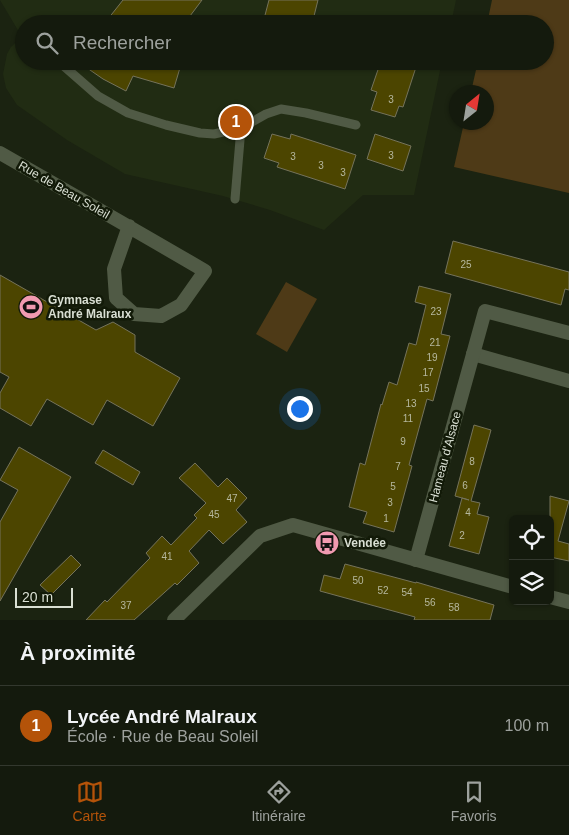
<!DOCTYPE html>
<html lang="fr">
<head>
<meta charset="utf-8">
<style>
	:root { --surface:#141a0d; --page:#21271b; --text:#f1f3f6; --muted:#9da19d; --line:#33382e; --accent:#b45309 }
	body { margin:0; font-family:Arial,sans-serif; background:var(--page); color:var(--text) }
	.controls { position:absolute; right:15px; bottom:15px; display:grid; overflow:hidden; border-radius:8px; box-shadow:0 1px 4px #0004 }
	.controls button { width:45px; height:45px; display:grid; place-items:center; padding:0; border:0; border-bottom:1px solid var(--line); background:var(--surface); color:var(--text); font:25px sans-serif }
	.compass { position:absolute; left:449px; top:85px; width:45px; height:45px; border-radius:50%; background:var(--surface); box-shadow:0 1px 4px #0004; rotate:30deg }
	.scale { position:absolute; left:15px; bottom:12px; width:58px; box-sizing:border-box; padding-left:5px; border:2px solid #d9dfd3; border-top:0; font-size:14px; line-height:18px; white-space:nowrap; color:#d9dfd3; -webkit-text-stroke:4px #121a08; paint-order:stroke }
	.you { position:absolute; left:299px; top:408px; width:18px; height:18px; margin:-12px; border:4px solid #fff; border-radius:50%; background:#1a73e8; box-shadow:0 0 0 8px #1a73e833 }
	.badge { display:grid; place-items:center; width:32px; height:32px; border-radius:50%; background:var(--accent); color:#fff; font-size:16px; font-weight:700 }
	.pin { position:absolute; translate:-50% -50%; border:2px solid #fff; box-shadow:0 1px 5px #0006 }
	.list { margin:0; padding:0; list-style:none }
	h2 { display:flex; justify-content:space-between; align-items:center; height:65px; margin:0; padding:0 20px; font-size:21px }
	h2 small { font-size:16px; font-weight:400; color:var(--muted) }
	.list li { display:grid; grid-template-columns:32px 1fr auto; gap:15px; align-items:center; box-sizing:border-box; height:80px; padding:0 20px; border-top:1px solid var(--line) }
	.list b { display:block; font-size:19px; white-space:nowrap }
	.list p { margin:0; font-size:16px; white-space:nowrap; color:var(--muted) }
	.list em { font-size:16px; font-style:normal; color:var(--muted) }
	.icon { flex:none; width:28px; height:28px; fill:none; stroke:currentColor; stroke-width:2; stroke-linecap:round; stroke-linejoin:round }
	.map { position:relative; flex:none; width:569px; height:620px; overflow:hidden }
	.search { position:absolute; background:var(--surface); box-shadow:0 1px 4px #0004; left:15px; right:15px; top:15px; height:55px; display:flex; align-items:center; gap:12px; box-sizing:border-box; padding:0 18px; border-radius:28px; color:var(--muted); font-size:19px }
	.sheet { height:145px; background:var(--surface) }
	nav { display:flex; justify-content:space-around; align-items:center; box-sizing:border-box; height:70px; border-top:1px solid var(--line); background:var(--surface); font-size:14px; color:var(--muted) }
	nav a { display:grid; justify-items:center; gap:2px }
	nav .on { color:var(--accent) }
	.map>svg:first-child { display:block }
	.built { fill:#212c13 }
	.green { fill:#4e3a17 }
	.building { fill:#4c4500; stroke:#75735b }
	.lines { fill:none; stroke-linecap:round; stroke-linejoin:round }
	.service { stroke:#505a45; stroke-width:9 }
	.minor { stroke:#505a45; stroke-width:14 }
	.labels { text-anchor:middle; stroke-width:5; stroke-linejoin:round; paint-order:stroke }
	.number-label { font-size:10px; fill:#b6b89e }
	.street-label { font-size:12px; fill:#d9dfd3; stroke:#121a08 }
	.poi-label { font-size:12px; font-weight:bold; fill:#d9dfd3; stroke:#121a08; text-anchor:start }
</style>
</head>
<body>
<div class="map">
<svg width="569" height="620" viewBox="0 0 569 620">
	<rect width="100%" height="100%" fill="#1b2311"/>
	<path class="built" d="M 0,0 L 456,0 L 451,24 L 24,24 L 24,61 L 442,61 L 414,195 L 363,195 L 324,230 L 270,210 L 223,196 L 125,174 L 67,140 L 17,105 L 6,88 L 3,74 L 7,54 L 11,47 L 22,37 Z"/>
	<g class="green">
		<path d="M 492,0 L 569,0 L 569,193 L 454,167 L 464,123 L 486,122 L 486,92 L 471,92 L 478,61 L 545,61 L 545,24 L 487,24 Z"/>
		<path d="M 286,282 L 317,299 L 287,352 L 256,334 Z"/>
	</g>
	<g class="building">
		<path d="M 123,0 L 202,0 L 184,24 L 104,24 Z"/>
		<path d="M 269,0 L 318,0 L 312,24 L 273,24 L 264,19 Z"/>
		<path d="M 77,61 L 182,61 L 174,88 L 133,76 L 126,91 L 103,79 Z"/>
		<path d="M 381,61 L 418,61 L 403,107 L 399,106 L 395,117 L 371,110 L 377,92 L 371,90 Z"/>
		<path d="M 272,134 L 290,139 L 291,134 L 356,155 L 345,189 L 277,167 L 279,163 L 264,158 Z"/>
		<path d="M 375,134 L 411,146 L 403,171 L 367,159 Z"/>
		<path d="M 453,241 L 569,272 L 569,290 L 565,289 L 561,305 L 445,273 Z"/>
		<path d="M 0,275 L 96,330 L 113,322 L 135,335 L 135,352 L 180,378 L 153,426 L 107,400 L 93,425 L 47,399 L 31,426 L 0,408 L 0,393 L 9,377 L 0,372 Z"/>
		<path d="M 419,286 L 451,294 L 441,334 L 450,336 L 433,401 L 427,399 L 409,465 L 412,466 L 394,532 L 363,523 L 367,512 L 349,507 L 360,463 L 365,465 L 381,404 L 382,405 L 389,382 L 397,385 L 409,343 L 416,345 L 426,305 L 415,302 Z"/>
		<path d="M 474,425 L 491,430 L 471,501 L 480,503 L 477,514 L 489,517 L 479,554 L 449,546 L 462,498 L 469,500 L 455,496 Z"/>
		<path d="M 19,447 L 71,477 L 0,601 L 0,522 L 18,490 L 0,480 Z"/>
		<path d="M 103,450 L 140,472 L 133,485 L 95,463 Z"/>
		<path d="M 195,463 L 218,487 L 227,478 L 247,498 L 236,510 L 247,522 L 223,544 L 209,530 L 189,551 L 199,563 L 177,585 L 175,583 L 134,620 L 86,620 L 105,600 L 107,602 L 150,558 L 146,553 L 162,536 L 171,545 L 197,518 L 194,515 L 206,503 L 179,478 Z"/>
		<path d="M 550,496 L 569,501 L 558,541 L 569,544 L 569,561 L 550,557 Z"/>
		<path d="M 71,555 L 81,565 L 51,595 L 40,585 Z"/>
		<path d="M 345,564 L 416,583 L 416,582 L 494,605 L 490,620 L 414,620 L 415,617 L 320,591 L 324,575 L 340,579 Z"/>
	</g>
	<g class="lines">
		<g class="service">
			<path d="M 58,61 L 98,96 L 128,113 L 166,125 L 200,133 L 214,134 L 241,128 L 266,114 L 281,109 L 306,113 L 356,125"/>
			<path d="M 235,199 L 241,128"/>
		</g>
		<g class="minor">
			<path d="M 0,153 C 68,192 137,231 205,271 L 181,305 L 161,316 L 134,314 L 116,298 L 114,269 L 129,226"/>
			<path d="M 473,354 L 569,381"/>
			<path d="M 416,560 L 485,311 L 569,333"/>
			<path d="M 550,597 L 569,602"/>
			<path d="M 174,620 L 260,536 L 293,525 L 513,587"/>
		</g>
	</g>
	<defs>
		<symbol id="stadium-disc" viewBox="-11 -11 22 22"><circle r="9.5" fill="#f19ab1" stroke="#121a08"/><path d="M0-5a6.5 5 0 1 0 0 10a6.5 5 0 1 0 0-10ZM-3.5-1.8h7v3.6h-7Z" fill="#111"/></symbol>
		<symbol id="bus-disc" viewBox="-11 -11 22 22"><circle r="9.5" fill="#f19ab1" stroke="#121a08"/><path d="M-5-6H5V4H4V6H2V4H-2V6H-4V4H-5ZM-3.5-4V0h7V-4ZM-3.5 1.2v1.5H-2V1.2ZM2 1.2v1.5H3.5V1.2Z" fill="#111"/></symbol>
	</defs>
	<g fill-rule="evenodd">
		<use href="#stadium-disc" x="17" y="293" width="28" height="28"/>
		<use href="#bus-disc" x="313" y="529" width="28" height="28"/>
	</g>
	<g class="labels">
		<g class="number-label">
			<text x="391" y="103">3</text>
			<text x="391" y="159">3</text>
			<text x="293" y="160">3</text>
			<text x="321" y="169">3</text>
			<text x="343" y="176">3</text>
			<text x="466" y="268">25</text>
			<text x="436" y="315">23</text>
			<text x="435" y="346">21</text>
			<text x="432" y="361">19</text>
			<text x="428" y="376">17</text>
			<text x="424" y="392">15</text>
			<text x="411" y="407">13</text>
			<text x="408" y="422">11</text>
			<text x="403" y="445">9</text>
			<text x="472" y="465">8</text>
			<text x="398" y="470">7</text>
			<text x="465" y="489">6</text>
			<text x="393" y="490">5</text>
			<text x="232" y="502">47</text>
			<text x="390" y="506">3</text>
			<text x="468" y="516">4</text>
			<text x="214" y="518">45</text>
			<text x="386" y="522">1</text>
			<text x="462" y="539">2</text>
			<text x="167" y="560">41</text>
			<text x="358" y="584">50</text>
			<text x="383" y="594">52</text>
			<text x="407" y="596">54</text>
			<text x="430" y="606">56</text>
			<text x="126" y="609">37</text>
			<text x="454" y="611">58</text>
		</g>
		<g class="street-label">
			<text transform="translate(64 190) rotate(30)" y="4">Rue de Beau Soleil</text>
			<text transform="translate(445 457) rotate(-75)" y="4">Hameau d'Alsace</text>
		</g>
		<g class="poi-label">
			<text x="48" y="304">Gymnase<tspan x="48" dy="14">André Malraux</tspan></text>
			<text x="344" y="547">Vendée</text>
		</g>
	</g>
</svg>
<div class="controls">
<button><svg class="icon" aria-label="locate" viewBox="0 0 24 24"><circle cx="12" cy="12" r="6"/><path d="M12 2v4M12 18v4M2 12h4M18 12h4"/></svg></button>
<button><svg class="icon" aria-label="layers" viewBox="0 0 24 24"><path d="M12 4l9 5-9 5-9-5zM3 14l9 5 9-5"/></svg></button>
</div>
<svg class="compass" viewBox="-18 -18 36 36"><path d="M0-13l5 13h-10z" fill="#e53935"/><path d="M0 13l5-13h-10z" fill="#9da19d"/></svg>
<div class="scale">20 m</div>
<div class="you"></div>
<div class="pin badge" style="left:236px;top:122px">1</div>
<div class="search"><svg class="icon" aria-label="search" viewBox="0 0 24 24"><circle cx="10" cy="10" r="6"/><path d="M15 15l6 6"/></svg>Rechercher</div>
</div>
<section class="sheet">
<h2>À proximité<small></small></h2>
<ul class="list">
<li><span class="badge">1</span><div><b>Lycée André Malraux</b><p>École · Rue de Beau Soleil</p></div><em>100 m</em></li>
</ul>
</section>
<nav>
<a class="on"><svg class="icon" aria-label="map" viewBox="0 0 24 24"><path d="M3 6l6-2 6 2 6-2v14l-6 2-6-2-6 2zM9 4v14M15 6v14"/></svg>Carte</a>
<a><svg class="icon" aria-label="directions" viewBox="0 0 24 24"><path d="M12 3l9 9-9 9-9-9zM9 14v-3h6M13 9l2 2-2 2"/></svg>Itinéraire</a>
<a><svg class="icon" aria-label="saved" viewBox="0 0 24 24"><path d="M7 4h10v16l-5-4-5 4z"/></svg>Favoris</a>
</nav>
</body>
</html>
